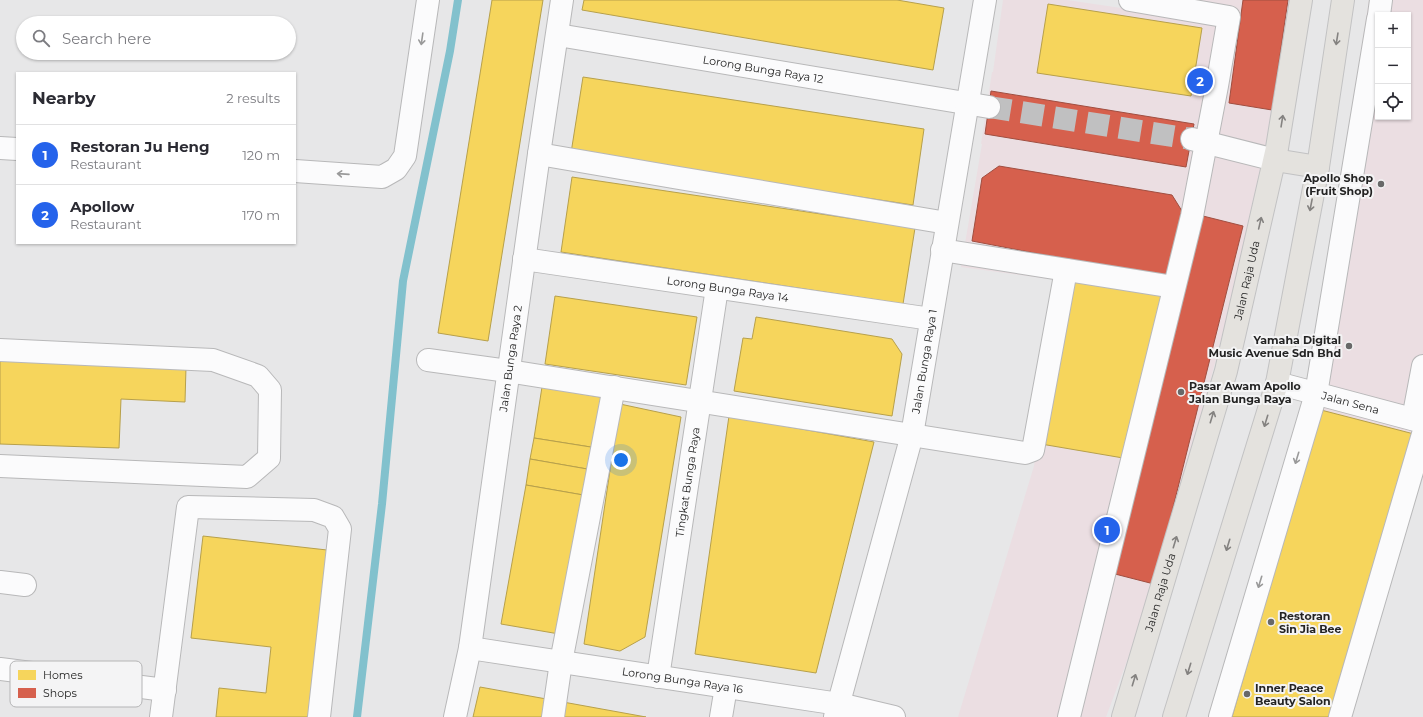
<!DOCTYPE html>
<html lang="en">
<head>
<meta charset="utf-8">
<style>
	:root { --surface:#fff; --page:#f7f7f7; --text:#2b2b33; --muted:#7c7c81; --line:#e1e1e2; --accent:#2563eb }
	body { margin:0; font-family:Montserrat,sans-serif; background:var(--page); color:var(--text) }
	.controls { position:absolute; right:12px; top:12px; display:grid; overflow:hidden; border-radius:0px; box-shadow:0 1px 3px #0004 }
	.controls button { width:36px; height:36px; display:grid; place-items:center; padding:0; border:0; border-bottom:1px solid var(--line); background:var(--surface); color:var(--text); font:20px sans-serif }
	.you { position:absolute; left:621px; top:460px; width:14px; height:14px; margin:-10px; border:3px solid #fff; border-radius:50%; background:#1a73e8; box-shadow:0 0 0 6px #1a73e833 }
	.badge { display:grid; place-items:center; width:26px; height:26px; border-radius:50%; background:var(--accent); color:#fff; font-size:13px; font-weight:700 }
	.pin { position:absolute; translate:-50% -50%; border:2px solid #fff; box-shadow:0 1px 4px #0006 }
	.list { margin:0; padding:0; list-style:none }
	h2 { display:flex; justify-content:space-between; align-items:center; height:52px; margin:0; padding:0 16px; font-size:17px }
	h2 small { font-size:13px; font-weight:400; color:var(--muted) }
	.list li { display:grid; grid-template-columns:26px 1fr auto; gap:12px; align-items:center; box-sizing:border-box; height:60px; padding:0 16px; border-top:1px solid var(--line) }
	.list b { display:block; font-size:15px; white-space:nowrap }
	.list p { margin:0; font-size:13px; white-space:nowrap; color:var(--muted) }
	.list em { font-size:13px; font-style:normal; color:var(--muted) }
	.icon { flex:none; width:22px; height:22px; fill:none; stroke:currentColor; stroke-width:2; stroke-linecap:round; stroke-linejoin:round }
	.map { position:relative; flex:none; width:1423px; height:717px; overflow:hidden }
	.search { position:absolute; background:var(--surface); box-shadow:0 1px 3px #0004; left:16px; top:16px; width:280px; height:44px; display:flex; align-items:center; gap:10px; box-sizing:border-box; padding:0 14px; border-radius:22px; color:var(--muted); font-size:15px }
	.panel { position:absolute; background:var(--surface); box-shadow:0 1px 3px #0004; left:16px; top:72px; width:280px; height:172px; border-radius:0px }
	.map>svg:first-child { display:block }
	.commercial { fill:#ebdee2; fill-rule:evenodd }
	.homes { fill:#f6d55c; stroke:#b7a04b }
	.shops { fill:#d6604d; stroke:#a04e40 }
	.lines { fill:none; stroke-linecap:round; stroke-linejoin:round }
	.stream { stroke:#82c1cd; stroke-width:8 }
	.minor-tunnel { stroke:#c0c0c1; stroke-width:22; stroke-dasharray:22 11; stroke-linecap:butt }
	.minor-casing { stroke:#b8b8b9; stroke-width:24 }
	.major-casing { stroke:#c2c2c3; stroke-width:24 }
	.minor { stroke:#fbfbfc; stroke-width:22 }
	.major { stroke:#e4e2de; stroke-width:22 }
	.oneway { stroke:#9a9a9a }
	.oneway2 { stroke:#848280 }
	.poi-dot { fill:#686868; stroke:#f4f4f5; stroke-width:1.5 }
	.labels { text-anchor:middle; stroke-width:4; stroke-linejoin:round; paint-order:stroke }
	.street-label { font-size:11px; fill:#232323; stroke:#f4f4f5 }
	.poi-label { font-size:11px; font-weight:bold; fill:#232323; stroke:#f4f4f5; text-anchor:start }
	.key { fill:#f4f4f5; stroke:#b5b5b6; stroke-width:1 }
	.key-label { font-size:11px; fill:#232323 }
</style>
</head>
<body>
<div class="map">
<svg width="1423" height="717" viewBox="0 0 1423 717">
	<rect width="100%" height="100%" fill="#e7e7e8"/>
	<g class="commercial">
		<path d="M 1003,0 L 1067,0 L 1121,8 L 1122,0 L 1296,0 L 1271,155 L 1155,586 L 1106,717 L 958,717 L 1034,466 L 1065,281 L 961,267 L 982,144 L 981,144 L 992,72 L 993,72 Z"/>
		<path d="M 1369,0 L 1423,0 L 1423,414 L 1332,717 L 1212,717 L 1303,408 ZM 1378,15 L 1408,15 L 1408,117 L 1378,117 Z"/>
	</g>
	<g class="homes">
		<path d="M 492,0 L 543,0 L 488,341 L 438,333 Z"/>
		<path d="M 584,0 L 897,0 L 944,8 L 933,70 L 582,10 Z"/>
		<path d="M 1048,4 L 1202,28 L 1191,96 L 1037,73 Z"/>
		<path d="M 583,77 L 924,129 L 913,205 L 571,153 Z"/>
		<path d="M 572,177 L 915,228 L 903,304 L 561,252 Z"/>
		<path d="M 1070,281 L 1167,294 L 1129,459 L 1041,444 Z"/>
		<path d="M 555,296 L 697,317 L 686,385 L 545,364 Z"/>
		<path d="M 756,317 L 892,339 L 902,354 L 892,416 L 734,391 L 743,338 L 752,339 Z"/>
		<path d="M 0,360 L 186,367 L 185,402 L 121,399 L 119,448 L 0,444 Z"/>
		<path d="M 542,387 L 606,398 L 597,448 L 534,438 Z"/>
		<path d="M 620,404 L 681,417 L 645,637 L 620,651 L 584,644 Z"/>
		<path d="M 1321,410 L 1414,434 L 1329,717 L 1232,717 Z"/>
		<path d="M 729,416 L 874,442 L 816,673 L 695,654 Z"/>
		<path d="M 534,438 L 597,448 L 593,470 L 530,459 Z"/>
		<path d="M 530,459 L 593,470 L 589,496 L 526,485 Z"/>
		<path d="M 526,485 L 589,496 L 565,635 L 501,624 Z"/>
		<path d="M 203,536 L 327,550 L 308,717 L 216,717 L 219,688 L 266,693 L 271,647 L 191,638 Z"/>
		<path d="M 480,687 L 646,717 L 473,717 Z"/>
	</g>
	<g class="shops">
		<path d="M 1243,0 L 1288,0 L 1272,110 L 1229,103 Z"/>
		<path d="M 991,91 L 1194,124 L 1186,167 L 985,134 Z"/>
		<path d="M 999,166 L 1172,195 L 1182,211 L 1170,279 L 972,241 L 982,178 Z"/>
		<path d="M 1203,216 L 1243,226 L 1154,584 L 1115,574 Z"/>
	</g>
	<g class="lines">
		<path class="stream" d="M 357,717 L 382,504 L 403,281 L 450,51 L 458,0"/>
		<path class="minor-tunnel" d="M 989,107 L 1191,139"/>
		<defs>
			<g id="minor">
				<path d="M 1379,15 L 1381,0"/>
				<path id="s1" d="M 558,35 L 989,107"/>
				<path d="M 1192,139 L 1275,160"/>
				<path d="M 0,148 L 17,149"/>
				<path d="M 539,154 L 673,177 L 947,223"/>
				<path d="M 295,171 L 382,177 L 396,169 L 405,156 L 428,0"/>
				<path d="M 942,250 L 1174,287"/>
				<path id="s2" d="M 524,259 L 931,319"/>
				<path d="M 0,350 L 213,360 L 258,376 L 270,390 L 269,458 L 247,477 L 0,466"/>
				<path d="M 428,360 L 508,371 L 1025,453 L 1033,450 L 1066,270"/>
				<path id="s3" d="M 1277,383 L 1423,422"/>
				<path d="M 1413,419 L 1423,366"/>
				<path d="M 0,582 L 25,585"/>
				<path id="s4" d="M 470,648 L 839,704 L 894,717"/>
				<path d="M 0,669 L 165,690"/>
				<path id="s5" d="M 658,677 L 717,288"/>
				<path d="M 161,717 L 188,507 L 314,510 L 333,517 L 340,529 L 319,717"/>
				<path id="s6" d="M 455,717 L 470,648 L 539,154 L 562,0"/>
				<path d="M 553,717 L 561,662 L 614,387"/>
				<path d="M 721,717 L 726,687"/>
				<path id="s7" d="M 835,717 L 912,435 L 985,0"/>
				<path d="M 1069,717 L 1192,216 L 1217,86 L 1229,17 L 1130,0"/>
				<path d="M 1220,717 L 1316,394 L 1378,19"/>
				<path d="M 1340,717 L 1423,434"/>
			</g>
			<g id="major">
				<path d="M 1275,160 L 1318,167"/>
				<path id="s8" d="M 1123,717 L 1226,371 L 1277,148 L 1301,0"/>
				<path d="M 1174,717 L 1277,383 L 1318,167 L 1343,0"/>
			</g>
		</defs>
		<use href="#minor" class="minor-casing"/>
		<use href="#major" class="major-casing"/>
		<use href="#minor" class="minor"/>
		<use href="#major" class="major"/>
	</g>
	<defs><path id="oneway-shaft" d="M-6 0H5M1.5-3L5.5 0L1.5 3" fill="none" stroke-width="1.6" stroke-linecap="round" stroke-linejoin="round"/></defs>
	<g class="oneway">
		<use href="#oneway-shaft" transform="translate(422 39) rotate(98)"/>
		<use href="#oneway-shaft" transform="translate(343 174) rotate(-176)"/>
		<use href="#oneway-shaft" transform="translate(1297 458) rotate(107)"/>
		<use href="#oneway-shaft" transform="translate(1260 582) rotate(107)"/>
	</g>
	<g class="oneway2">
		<use href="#oneway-shaft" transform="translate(1337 39) rotate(99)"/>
		<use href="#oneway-shaft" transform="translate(1282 121) rotate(-81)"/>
		<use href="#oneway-shaft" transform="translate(1311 205) rotate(101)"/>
		<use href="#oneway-shaft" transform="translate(1260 223) rotate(-77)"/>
		<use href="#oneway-shaft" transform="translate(1212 417) rotate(-73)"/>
		<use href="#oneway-shaft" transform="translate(1266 421) rotate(107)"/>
		<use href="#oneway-shaft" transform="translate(1175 542) rotate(-73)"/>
		<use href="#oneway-shaft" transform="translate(1228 545) rotate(107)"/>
		<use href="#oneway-shaft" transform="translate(1189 669) rotate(107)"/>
		<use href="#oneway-shaft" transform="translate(1134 680) rotate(-73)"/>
	</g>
	<g class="poi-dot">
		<circle cx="1381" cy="184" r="4"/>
		<circle cx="1349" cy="346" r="4"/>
		<circle cx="1181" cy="392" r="4"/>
		<circle cx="1271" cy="622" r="4"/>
		<circle cx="1247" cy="694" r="4"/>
	</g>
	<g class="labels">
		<g class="street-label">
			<text dy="4" stroke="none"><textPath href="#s1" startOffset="208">Lorong Bunga Raya 12</textPath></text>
			<text dy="4" stroke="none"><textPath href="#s8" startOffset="454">Jalan Raja Uda</textPath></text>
			<text dy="4" stroke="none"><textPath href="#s2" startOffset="206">Lorong Bunga Raya 14</textPath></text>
			<text dy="4" stroke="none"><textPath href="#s6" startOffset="363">Jalan Bunga Raya 2</textPath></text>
			<text dy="4" stroke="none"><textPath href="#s7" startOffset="367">Jalan Bunga Raya 1</textPath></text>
			<text dy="4" stroke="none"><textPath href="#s3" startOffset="76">Jalan Sena</textPath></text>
			<text dy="4" stroke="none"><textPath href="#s5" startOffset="197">Tingkat Bunga Raya</textPath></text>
			<text dy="4" stroke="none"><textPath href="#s8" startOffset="130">Jalan Raja Uda</textPath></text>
			<text dy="4" stroke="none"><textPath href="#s4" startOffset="215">Lorong Bunga Raya 16</textPath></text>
		</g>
		<g class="poi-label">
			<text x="1373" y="182" text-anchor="end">Apollo Shop<tspan x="1373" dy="13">(Fruit Shop)</tspan></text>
			<text x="1341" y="344" text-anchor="end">Yamaha Digital<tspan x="1341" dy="13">Music Avenue Sdn Bhd</tspan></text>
			<text x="1189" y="390">Pasar Awam Apollo<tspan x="1189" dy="13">Jalan Bunga Raya</tspan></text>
			<text x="1279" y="620">Restoran<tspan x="1279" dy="13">Sin Jia Bee</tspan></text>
			<text x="1255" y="692">Inner Peace<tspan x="1255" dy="13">Beauty Salon</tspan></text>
		</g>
	</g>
	<rect x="10" y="661" width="132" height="46" rx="6" class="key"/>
	<rect x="18" y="670" width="18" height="10" fill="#f6d55c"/>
	<rect x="18" y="688" width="18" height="10" fill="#d6604d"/>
	<g class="key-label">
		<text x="43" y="679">Homes</text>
		<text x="43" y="697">Shops</text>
	</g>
</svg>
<div class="controls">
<button>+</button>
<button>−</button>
<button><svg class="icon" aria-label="locate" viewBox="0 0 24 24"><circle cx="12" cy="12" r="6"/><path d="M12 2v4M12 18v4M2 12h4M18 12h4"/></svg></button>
</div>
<div class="you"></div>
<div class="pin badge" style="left:1107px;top:530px">1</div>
<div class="pin badge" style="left:1200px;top:81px">2</div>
<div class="search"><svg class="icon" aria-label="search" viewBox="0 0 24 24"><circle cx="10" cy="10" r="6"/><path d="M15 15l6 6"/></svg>Search here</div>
<section class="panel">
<h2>Nearby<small>2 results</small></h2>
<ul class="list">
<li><span class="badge">1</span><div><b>Restoran Ju Heng</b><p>Restaurant</p></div><em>120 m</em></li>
<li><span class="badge">2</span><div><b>Apollow</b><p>Restaurant</p></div><em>170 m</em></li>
</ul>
</section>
</div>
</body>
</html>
